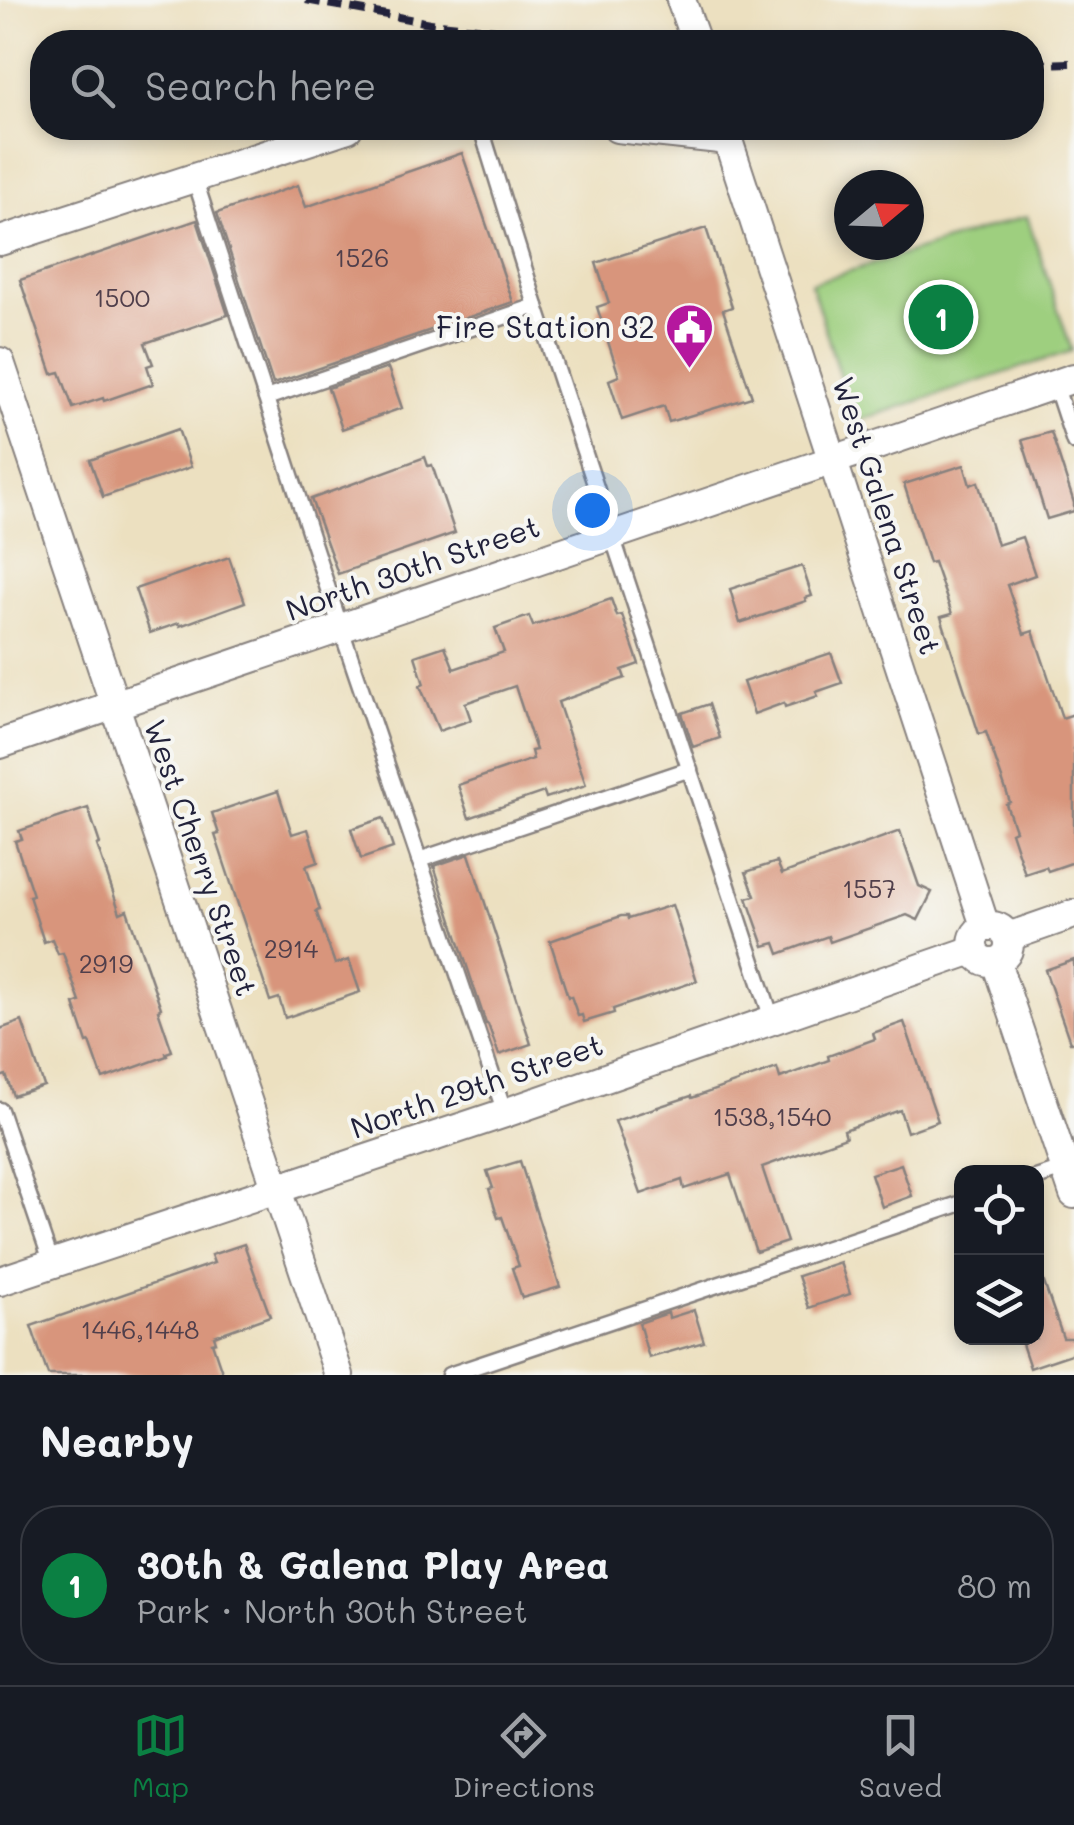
<!DOCTYPE html>
<html lang="en">
<head>
<meta charset="utf-8">
<style>
	:root { --surface:#171b24; --page:#242831; --text:#f1f3f6; --muted:#9ea1a6; --line:#363941; --accent:#0b8043 }
	body { margin:0; font-family:Mali,sans-serif; background:var(--page); color:var(--text) }
	.controls { position:absolute; right:30px; bottom:30px; display:grid; overflow:hidden; border-radius:20px; box-shadow:0 5px 15px #0003 }
	.controls button { width:90px; height:90px; display:grid; place-items:center; padding:0; border:0; border-bottom:2px solid var(--line); background:var(--surface); color:var(--text); font:50px sans-serif }
	.compass { position:absolute; left:834px; top:170px; width:90px; height:90px; border-radius:50%; background:var(--surface); box-shadow:0 5px 15px #0003; rotate:71deg }
	.you { position:absolute; left:592px; top:510px; width:35px; height:35px; margin:-25px; border:8px solid #fff; border-radius:50%; background:#1a73e8; box-shadow:0 0 0 15px #1a73e833 }
	.badge { display:grid; place-items:center; width:65px; height:65px; border-radius:50%; background:var(--accent); color:#fff; font-size:32px; font-weight:700 }
	.pin { position:absolute; translate:-50% -50%; border:5px solid #fff; box-shadow:0 2px 10px #0006 }
	.list { margin:0; padding:0; list-style:none }
	h2 { display:flex; justify-content:space-between; align-items:center; height:130px; margin:0; padding:0 40px; font-size:42px }
	h2 small { font-size:32px; font-weight:400; color:var(--muted) }
	.list li { display:grid; grid-template-columns:65px 1fr auto; gap:30px; align-items:center; box-sizing:border-box; height:160px; margin:0 20px 20px; padding:0 20px; border:2px solid var(--line); border-radius:40px }
	.list b { display:block; font-size:38px; white-space:nowrap }
	.list p { margin:0; font-size:32px; white-space:nowrap; color:var(--muted) }
	.list em { font-size:32px; font-style:normal; color:var(--muted) }
	.icon { flex:none; width:55px; height:55px; fill:none; stroke:currentColor; stroke-width:2; stroke-linecap:round; stroke-linejoin:round }
	.map { position:relative; flex:none; width:1074px; height:1375px; overflow:hidden }
	.search { position:absolute; background:var(--surface); box-shadow:0 5px 15px #0003; left:30px; right:30px; top:30px; height:110px; display:flex; align-items:center; gap:25px; box-sizing:border-box; padding:0 35px; border-radius:40px; color:var(--muted); font-size:38px }
	.sheet { height:310px; background:var(--surface) }
	nav { display:flex; justify-content:space-around; align-items:center; box-sizing:border-box; height:140px; border-top:2px solid var(--line); background:var(--surface); font-size:28px; color:var(--muted) }
	nav a { display:grid; justify-items:center; gap:5px }
	nav .on { color:var(--accent) }
	.map>svg:first-child { display:block }
	.green { fill:#9ecf7f; stroke:#60785d; stroke-width:2.5 }
	.building { fill:#d8957b }
	.lines { fill:none; stroke-linecap:round; stroke-linejoin:round }
	.service-casing { stroke:#87817e; stroke-width:19 }
	.minor-casing { stroke:#87817e; stroke-width:32 }
	.service { stroke:#fff; stroke-width:14 }
	.minor { stroke:#fff; stroke-width:28 }
	.rail { stroke:#22223b; stroke-width:8; stroke-dasharray:15 8; stroke-linecap:butt }
	.labels { text-anchor:middle; stroke-width:8; stroke-linejoin:round; paint-order:stroke }
	.number-label { font-size:25px; fill:#503f4b }
	.poi-label { font-size:30px; fill:#22223b; stroke:#f6f6f2; text-anchor:end }
	.street-label { font-size:30px; fill:#22223b; stroke:#f6f6f2 }
</style>
</head>
<body>
<div class="map">
<svg width="1074" height="1375" viewBox="0 0 1074 1375">
	<rect width="100%" height="100%" fill="#f6f6f2"/>
	<filter id="ink" filterUnits="userSpaceOnUse"><feTurbulence type="fractalNoise" baseFrequency=".01" numOctaves="2"/><feDisplacementMap in="SourceGraphic" scale="20" xChannelSelector="R" yChannelSelector="G"/><feConvolveMatrix kernelMatrix="1 2 1 2 8 2 1 2 1" color-interpolation-filters="sRGB"/></filter>
	<filter id="wash" filterUnits="userSpaceOnUse"><feTurbulence type="fractalNoise" baseFrequency=".0048" numOctaves="4" result="noise"/><feDisplacementMap in="SourceGraphic" scale="40" xChannelSelector="R" yChannelSelector="G"/><feGaussianBlur stdDeviation="2.25" result="paint"/><feColorMatrix in="noise" values="0 0 0 0 0 0 0 0 0 0 0 0 0 0 0 0 0 1.4 0 .05"/><feComposite in="paint" operator="in"/></filter>
	<g filter="url(#wash)">
		<rect width="100%" height="100%" fill="#ece0c0"/>
		<path class="green" d="M 1027,216 L 1072,351 L 857,421 L 850,410 L 811,283 Z"/>
		<g id="blocks">
			<g class="building">
				<path d="M 462,153 L 513,302 L 273,384 L 217,213 L 298,185 L 306,207 Z"/>
				<path d="M 197,220 L 228,315 L 145,343 L 153,364 L 147,366 L 153,384 L 104,401 L 103,398 L 73,408 L 60,372 L 52,374 L 20,280 Z"/>
				<path d="M 706,228 L 732,307 L 723,310 L 752,397 L 669,422 L 664,406 L 622,420 L 609,380 L 619,376 L 597,307 L 609,303 L 596,263 Z"/>
				<path d="M 388,368 L 402,408 L 342,429 L 328,388 Z"/>
				<path d="M 178,429 L 191,467 L 103,497 L 90,460 Z"/>
				<path d="M 1051,432 L 1074,503 L 1074,511 L 1047,519 L 1022,440 Z"/>
				<path d="M 425,457 L 428,466 L 432,465 L 455,533 L 338,574 L 311,499 Z"/>
				<path d="M 964,465 L 970,485 L 978,482 L 997,545 L 1022,537 L 1035,575 L 1007,585 L 1024,634 L 1033,631 L 1062,718 L 1074,714 L 1074,862 L 1048,871 L 1046,867 L 1025,874 L 1011,832 L 1015,830 L 1006,804 L 1010,802 L 986,732 L 979,734 L 941,617 L 952,614 L 934,562 L 929,563 L 904,484 Z"/>
				<path d="M 229,557 L 245,602 L 180,626 L 179,623 L 150,633 L 135,589 Z"/>
				<path d="M 802,566 L 812,596 L 805,598 L 806,601 L 740,623 L 730,589 Z"/>
				<path d="M 611,599 L 617,616 L 622,615 L 639,664 L 622,670 L 625,678 L 558,702 L 586,785 L 546,798 L 544,792 L 469,818 L 458,785 L 533,759 L 531,751 L 536,750 L 515,686 L 465,703 L 471,720 L 439,731 L 420,686 L 424,684 L 415,656 L 445,646 L 454,669 L 504,652 L 495,628 L 529,616 L 533,626 Z"/>
				<path d="M 831,653 L 842,683 L 816,692 L 818,696 L 785,707 L 784,703 L 754,714 L 743,682 Z"/>
				<path d="M 709,704 L 720,738 L 693,747 L 682,713 Z"/>
				<path d="M 278,791 L 292,834 L 308,829 L 318,862 L 306,866 L 320,910 L 316,911 L 335,964 L 349,960 L 360,992 L 285,1018 L 279,998 L 270,1001 L 215,835 L 219,834 L 212,813 Z"/>
				<path d="M 88,808 L 100,844 L 97,845 L 120,913 L 127,910 L 152,982 L 161,1008 L 158,1010 L 172,1051 L 166,1053 L 167,1056 L 103,1079 L 90,1042 L 87,1043 L 74,1004 L 80,1002 L 63,953 L 58,954 L 52,939 L 44,942 L 29,896 L 33,895 L 15,841 L 22,839 L 19,831 Z"/>
				<path d="M 383,818 L 393,848 L 361,859 L 351,829 Z"/>
				<path d="M 900,831 L 919,886 L 932,892 L 918,920 L 907,915 L 830,942 L 828,936 L 779,954 L 775,943 L 764,946 L 747,898 L 755,896 L 746,872 L 777,862 L 782,874 Z"/>
				<path d="M 469,854 L 531,1044 L 499,1055 L 488,1024 L 486,1024 L 434,866 Z"/>
				<path d="M 672,905 L 697,981 L 613,1009 L 614,1013 L 584,1022 L 582,1015 L 578,1016 L 571,996 L 568,997 L 550,941 L 621,916 L 627,916 L 628,919 Z"/>
				<path d="M 1074,960 L 1074,1042 L 1070,1042 L 1045,970 Z"/>
				<path d="M 22,1021 L 44,1086 L 13,1096 L 6,1075 L 0,1077 L 0,1029 Z"/>
				<path d="M 904,1022 L 938,1121 L 907,1132 L 900,1110 L 844,1130 L 846,1137 L 762,1167 L 787,1242 L 756,1252 L 730,1174 L 684,1189 L 682,1180 L 641,1194 L 615,1121 L 691,1096 L 692,1098 L 777,1068 L 780,1078 L 829,1060 L 828,1056 L 875,1039 L 873,1033 Z"/>
				<path d="M 520,1161 L 560,1287 L 522,1298 L 512,1268 L 519,1266 L 502,1217 L 498,1218 L 489,1189 L 493,1188 L 487,1171 Z"/>
				<path d="M 901,1164 L 912,1196 L 882,1207 L 871,1174 Z"/>
				<path d="M 244,1244 L 270,1316 L 214,1336 L 216,1342 L 212,1343 L 223,1375 L 48,1375 L 31,1326 L 214,1263 L 211,1255 Z"/>
				<path d="M 840,1262 L 850,1294 L 809,1308 L 798,1276 Z"/>
				<path d="M 1041,1274 L 1063,1338 L 1074,1338 L 1074,1353 L 1030,1368 L 1020,1338 L 1036,1338 L 1036,1275 Z"/>
				<path d="M 694,1310 L 704,1342 L 649,1358 L 639,1323 L 668,1313 L 669,1318 Z"/>
			</g>
		</g>
	</g>
	<g filter="url(#ink)">
		<use href="#blocks" fill-opacity="0" stroke="#87817e" stroke-width="2.5"/>
		<g class="lines">
			<defs>
				<g id="service">
					<path d="M 481,128 L 536,306 L 772,1019"/>
					<path d="M 194,177 L 341,629 L 505,1113"/>
					<path d="M 1055,384 L 1074,442"/>
					<path d="M 266,398 L 536,306"/>
					<path d="M 419,860 L 690,769"/>
					<path d="M 0,1110 L 52,1264"/>
					<path d="M 1036,1178 L 1069,1167"/>
					<path d="M 449,1375 L 962,1203"/>
				</g>
				<g id="minor">
					<path d="M 681,0 L 696,42"/>
					<path d="M 617,128 L 729,140"/>
					<path d="M 724,128 L 985,926"/>
					<path d="M 0,241 L 348,128"/>
					<path d="M 0,362 L 339,1375"/>
					<path d="M 0,744 L 1074,378"/>
					<circle cx="991" cy="944" r="18"/>
					<path d="M 1008,937 L 1074,914"/>
					<path d="M 996,962 L 1074,1194"/>
					<path d="M 0,1281 L 505,1113 L 973,950"/>
				</g>
			</defs>
			<use href="#service" class="service-casing"/>
			<use href="#minor" class="minor-casing"/>
			<use href="#service" class="service"/>
			<use href="#minor" class="minor"/>
			<g class="rail">
				<path d="M 306,0 L 430,23 L 609,42"/>
				<path d="M 1032,64 L 1074,63"/>
			</g>
		</g>
	</g>
	<defs>
		<symbol id="civic-pin" viewBox="-11 -11 22 30"><path d="M0 17L-7.5 6A9.5 9.5 0 1 1 7.5 6Z" fill="#b5179e" stroke="#f6f6f2"/><path d="M-.6-6.5H3V-4.5H.6V-3L4-1V1h2V6H-6V1h2V-1L-.6-3ZM-1.2 2.5V6h2.4V2.5Z" fill="#fff"/></symbol>
	</defs>
	<g fill-rule="evenodd">
		<use href="#civic-pin" x="662" y="300" width="55" height="75"/>
	</g>
	<g class="labels">
		<g class="number-label">
			<text x="362" y="267">1526</text>
			<text x="122" y="307">1500</text>
			<text x="869" y="898">1557</text>
			<text x="291" y="958">2914</text>
			<text x="106" y="973">2919</text>
			<text x="772" y="1126">1538,1540</text>
			<text x="140" y="1339">1446,1448</text>
		</g>
		<g class="poi-label">
			<text x="655" y="338">Fire Station 32</text>
		</g>
		<g class="street-label">
			<text transform="translate(886 516) rotate(72)" y="10">West Galena Street</text>
			<text transform="translate(413 569) rotate(-19)" y="10">North 30th Street</text>
			<text transform="translate(200 858) rotate(71)" y="10">West Cherry Street</text>
			<text transform="translate(477 1087) rotate(-19)" y="10">North 29th Street</text>
		</g>
	</g>
</svg>
<div class="controls">
<button><svg class="icon" aria-label="locate" viewBox="0 0 24 24"><circle cx="12" cy="12" r="6"/><path d="M12 2v4M12 18v4M2 12h4M18 12h4"/></svg></button>
<button><svg class="icon" aria-label="layers" viewBox="0 0 24 24"><path d="M12 4l9 5-9 5-9-5zM3 14l9 5 9-5"/></svg></button>
</div>
<svg class="compass" viewBox="-18 -18 36 36"><path d="M0-13l5 13h-10z" fill="#e53935"/><path d="M0 13l5-13h-10z" fill="#9ea1a6"/></svg>
<div class="you"></div>
<div class="pin badge" style="left:941px;top:317px">1</div>
<div class="search"><svg class="icon" aria-label="search" viewBox="0 0 24 24"><circle cx="10" cy="10" r="6"/><path d="M15 15l6 6"/></svg>Search here</div>
</div>
<section class="sheet">
<h2>Nearby<small></small></h2>
<ul class="list">
<li><span class="badge">1</span><div><b>30th &amp; Galena Play Area</b><p>Park · North 30th Street</p></div><em>80 m</em></li>
</ul>
</section>
<nav>
<a class="on"><svg class="icon" aria-label="map" viewBox="0 0 24 24"><path d="M3 6l6-2 6 2 6-2v14l-6 2-6-2-6 2zM9 4v14M15 6v14"/></svg>Map</a>
<a><svg class="icon" aria-label="directions" viewBox="0 0 24 24"><path d="M12 3l9 9-9 9-9-9zM9 14v-3h6M13 9l2 2-2 2"/></svg>Directions</a>
<a><svg class="icon" aria-label="saved" viewBox="0 0 24 24"><path d="M7 4h10v16l-5-4-5 4z"/></svg>Saved</a>
</nav>
</body>
</html>
